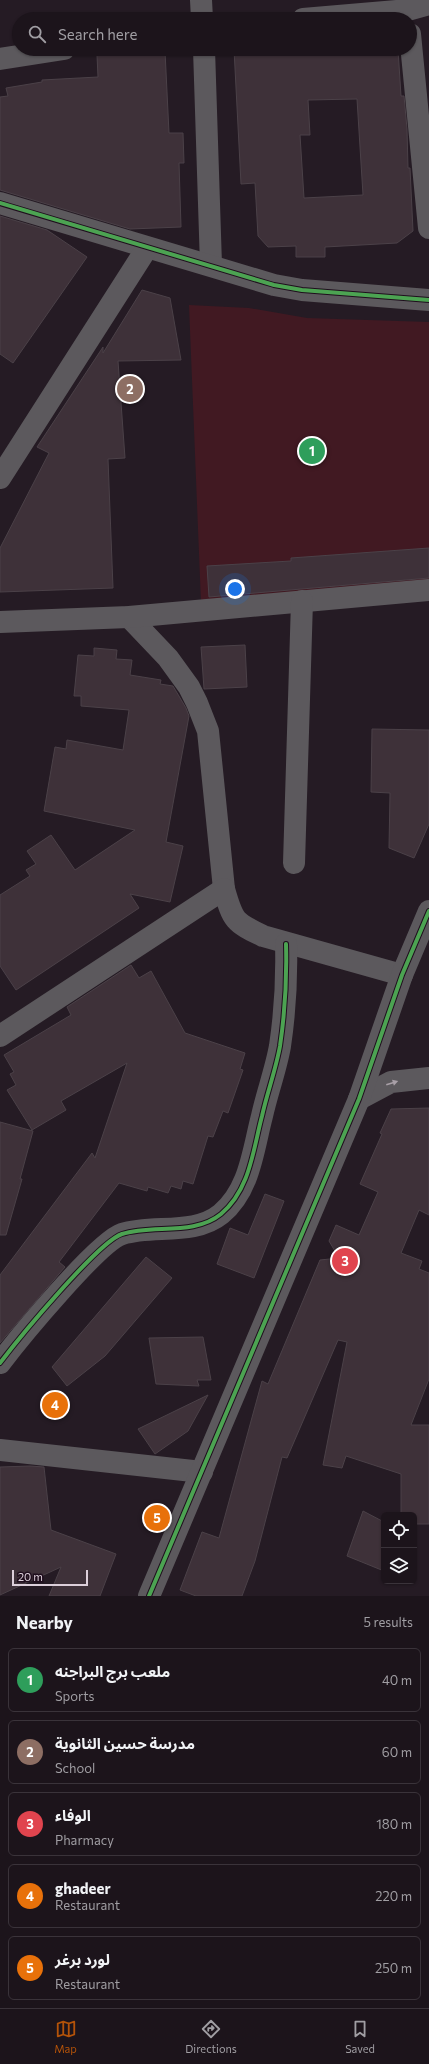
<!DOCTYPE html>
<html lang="en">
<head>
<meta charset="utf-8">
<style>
	:root { --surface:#1c141b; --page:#251d24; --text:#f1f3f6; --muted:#a09ea3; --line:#3a333a; --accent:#b45309 }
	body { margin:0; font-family:Commissioner,"Noto Sans Arabic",sans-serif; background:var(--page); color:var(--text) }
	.controls { position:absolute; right:12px; bottom:12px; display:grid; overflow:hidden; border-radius:6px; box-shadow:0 1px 3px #0004 }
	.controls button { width:36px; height:36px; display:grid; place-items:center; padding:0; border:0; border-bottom:1px solid var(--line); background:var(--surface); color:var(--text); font:20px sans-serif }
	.scale { position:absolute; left:12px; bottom:10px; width:76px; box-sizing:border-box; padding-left:4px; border:2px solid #dccfda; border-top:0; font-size:11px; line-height:14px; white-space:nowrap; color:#dccfda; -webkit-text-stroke:3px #1f0e1d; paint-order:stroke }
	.you { position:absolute; left:235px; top:589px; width:14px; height:14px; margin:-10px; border:3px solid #fff; border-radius:50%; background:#1a73e8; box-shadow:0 0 0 6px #1a73e833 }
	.badge { display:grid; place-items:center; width:26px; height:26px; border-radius:50%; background:var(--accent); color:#fff; font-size:13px; font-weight:700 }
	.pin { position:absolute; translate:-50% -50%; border:2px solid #fff; box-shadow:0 1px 4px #0006 }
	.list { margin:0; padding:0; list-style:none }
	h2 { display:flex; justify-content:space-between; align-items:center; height:52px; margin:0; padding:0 16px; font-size:17px }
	h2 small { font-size:13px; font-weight:400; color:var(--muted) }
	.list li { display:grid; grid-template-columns:26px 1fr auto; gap:12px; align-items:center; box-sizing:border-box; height:64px; margin:0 8px 8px; padding:0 8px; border:1px solid var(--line); border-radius:6px }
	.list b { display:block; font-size:15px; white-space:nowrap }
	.list p { margin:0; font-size:13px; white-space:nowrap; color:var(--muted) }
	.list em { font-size:13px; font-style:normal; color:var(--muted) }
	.icon { flex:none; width:22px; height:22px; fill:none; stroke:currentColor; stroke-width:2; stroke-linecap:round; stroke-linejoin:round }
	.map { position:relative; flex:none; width:429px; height:1596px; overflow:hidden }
	.search { position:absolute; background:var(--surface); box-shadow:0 1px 3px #0004; left:12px; right:12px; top:12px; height:44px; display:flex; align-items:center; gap:10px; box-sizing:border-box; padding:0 14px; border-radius:22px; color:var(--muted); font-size:15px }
	.sheet { height:412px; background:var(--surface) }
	nav { display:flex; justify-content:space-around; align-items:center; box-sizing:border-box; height:56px; border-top:1px solid var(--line); background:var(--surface); font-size:11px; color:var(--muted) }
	nav a { display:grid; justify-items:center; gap:2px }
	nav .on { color:var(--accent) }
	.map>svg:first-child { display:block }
	.green { fill:#411922 }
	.building { fill:#3e3139; stroke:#4b4148; fill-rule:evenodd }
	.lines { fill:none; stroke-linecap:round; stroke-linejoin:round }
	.minor { stroke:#5c595d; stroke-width:22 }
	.cycleway-casing { stroke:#1f0e1d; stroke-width:6 }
	.cycleway { stroke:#4ca352; stroke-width:4 }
	.oneway { fill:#a9a0a8 }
</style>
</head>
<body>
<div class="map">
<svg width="429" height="1596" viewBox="0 0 429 1596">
	<rect width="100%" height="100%" fill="#251b24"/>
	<path class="green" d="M 189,305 L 249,308 L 307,318 L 429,322 L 429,580 L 201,603 Z"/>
	<g class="building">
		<path d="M 234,49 L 398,49 L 401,96 L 404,96 L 407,129 L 408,168 L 410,168 L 413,231 L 397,243 L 325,247 L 325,257 L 296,257 L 296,246 L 268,247 L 258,236 L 255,183 L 241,184 ZM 357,99 L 363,195 L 304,198 L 300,135 L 310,135 L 308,100 Z"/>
		<path d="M 165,51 L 169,133 L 183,133 L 184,163 L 179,163 L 181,227 L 130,229 L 0,190 L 0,97 L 8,96 L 6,88 L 42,82 L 42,80 L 98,77 L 97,55 Z"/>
		<path d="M 0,216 L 47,230 L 87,257 L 13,363 L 0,354 Z"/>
		<path d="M 142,290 L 170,298 L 181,360 L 118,361 L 125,458 L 108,459 L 113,588 L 0,592 L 0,548 L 49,453 L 37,447 L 103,347 L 103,353 Z"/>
		<path d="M 429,548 L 429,578 L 209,597 L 207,566 L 291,561 L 291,558 Z"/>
		<path d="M 245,645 L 247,687 L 204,689 L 201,647 Z"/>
		<path d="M 94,648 L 117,650 L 116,659 L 132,660 L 130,675 L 161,680 L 160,684 L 173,686 L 186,708 L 189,716 L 166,842 L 183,846 L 170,902 L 130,894 L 139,908 L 16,990 L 0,966 L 0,895 L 30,876 L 26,870 L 36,864 L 27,851 L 51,835 L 75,870 L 135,830 L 44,811 L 55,747 L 66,749 L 67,740 L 123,750 L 129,710 L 81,706 L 81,696 L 74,696 L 78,655 L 94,656 Z"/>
		<path d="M 372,729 L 429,730 L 429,824 L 414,858 L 389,848 L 390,793 L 371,792 Z"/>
		<path d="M 131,965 L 139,978 L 151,971 L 185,1033 L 245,1053 L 240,1069 L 243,1070 L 228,1113 L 223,1111 L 213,1137 L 208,1136 L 193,1184 L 183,1181 L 181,1189 L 171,1186 L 168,1193 L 148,1187 L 147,1191 L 119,1183 L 59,1262 L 65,1267 L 0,1343 L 0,1275 L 92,1153 L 95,1158 L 127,1063 L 61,1101 L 66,1110 L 32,1130 L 7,1090 L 16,1085 L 10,1074 L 14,1072 L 4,1055 L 71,1015 L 67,1007 Z"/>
		<path d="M 429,1108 L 429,1215 L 419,1210 L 401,1253 L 422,1261 L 419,1269 L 429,1273 L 429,1379 L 411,1425 L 429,1425 L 429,1524 L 414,1524 L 414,1515 L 401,1515 L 401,1474 L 346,1456 L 342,1468 L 323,1465 L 347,1342 L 338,1340 L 287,1458 L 282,1457 L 255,1561 L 242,1596 L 196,1596 L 180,1590 L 202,1532 L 219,1538 L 262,1381 L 268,1384 L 320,1260 L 339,1258 L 329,1241 L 336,1225 L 359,1235 L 378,1192 L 360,1184 L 382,1134 L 380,1133 L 391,1109 Z"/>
		<path d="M 0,1122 L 33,1131 L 20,1179 L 22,1179 L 6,1235 L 0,1235 Z"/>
		<path d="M 265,1194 L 284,1201 L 254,1278 L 217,1264 L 230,1228 L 248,1235 Z"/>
		<path d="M 146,1257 L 172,1278 L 105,1356 L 67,1386 L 52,1367 Z"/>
		<path d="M 203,1337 L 211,1380 L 197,1380 L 199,1386 L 156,1384 L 149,1338 Z"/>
		<path d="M 208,1395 L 188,1431 L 155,1454 L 138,1429 Z"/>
		<path d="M 30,1466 L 44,1467 L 51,1530 L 116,1554 L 100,1596 L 49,1596 L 61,1567 L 0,1595 L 0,1467 Z"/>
		<path d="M 363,1511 L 384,1522 L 384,1571 L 347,1556 Z"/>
	</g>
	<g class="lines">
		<g class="minor">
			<path d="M 201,0 L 202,19"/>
			<path d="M 303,19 L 408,10 L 429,4"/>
			<path d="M 410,34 L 429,228"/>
			<path d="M 204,49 L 211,265"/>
			<path d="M 0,59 L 64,49"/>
			<path d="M 0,203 L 274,285 L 302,290 L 429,300"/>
			<path d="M 0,478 L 147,248"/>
			<path d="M 129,617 L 168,658 L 189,687 L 197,703 L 208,731 L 224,889"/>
			<path d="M 0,622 L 129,617 L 429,590"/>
			<path d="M 294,863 L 302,601"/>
			<path d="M 0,1036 L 224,889 C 233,921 234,922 263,936 L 402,975"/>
			<path d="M 359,1099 L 391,1082 L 429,1078"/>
			<path d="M 0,1363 C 19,1338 98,1242 122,1234 C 153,1224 194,1236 221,1214 C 250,1190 253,1150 262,1116 C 267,1093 276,1069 280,1046 C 285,1012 287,978 286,944"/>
			<path d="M 0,1450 L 202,1472"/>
			<path d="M 149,1596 L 359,1099 L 402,975 L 429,911"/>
		</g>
		<defs>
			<g id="cycleway">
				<path d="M 0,203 L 274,285 L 302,290 L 429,300"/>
				<path d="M 0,1363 C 19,1338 98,1242 122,1234 C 153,1224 194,1236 221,1214 C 250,1190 253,1150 262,1116 C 267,1093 276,1069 280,1046 C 285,1012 287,978 286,944"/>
				<path d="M 149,1596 L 359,1099 L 402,975 L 429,911"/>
			</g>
		</defs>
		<use href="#cycleway" class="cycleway-casing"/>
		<use href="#cycleway" class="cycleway"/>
	</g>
	<defs><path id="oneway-solid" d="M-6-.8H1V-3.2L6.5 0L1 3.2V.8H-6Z"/></defs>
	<use class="oneway" href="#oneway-solid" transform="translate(392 1083) rotate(-17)"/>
</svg>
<div class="controls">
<button><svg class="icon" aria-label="locate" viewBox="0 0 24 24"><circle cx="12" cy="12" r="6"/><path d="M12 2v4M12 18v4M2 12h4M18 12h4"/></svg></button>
<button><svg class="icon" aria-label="layers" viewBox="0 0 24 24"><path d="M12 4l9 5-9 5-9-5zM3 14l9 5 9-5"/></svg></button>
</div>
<div class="scale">20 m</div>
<div class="you"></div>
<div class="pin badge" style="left:312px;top:451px;background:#2e9e5b">1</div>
<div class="pin badge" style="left:130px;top:389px;background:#8d6e63">2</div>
<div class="pin badge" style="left:345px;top:1261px;background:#e0444e">3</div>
<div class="pin badge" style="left:55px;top:1405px;background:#e8710a">4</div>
<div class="pin badge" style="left:157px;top:1518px;background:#e8710a">5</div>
<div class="search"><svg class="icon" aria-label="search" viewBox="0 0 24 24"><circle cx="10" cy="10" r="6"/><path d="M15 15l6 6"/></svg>Search here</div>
</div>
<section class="sheet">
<h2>Nearby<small>5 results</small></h2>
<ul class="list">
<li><span class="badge" style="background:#2e9e5b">1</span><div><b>ملعب برج البراجنه</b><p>Sports</p></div><em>40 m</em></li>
<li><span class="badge" style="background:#8d6e63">2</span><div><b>مدرسة حسين الثانوية</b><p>School</p></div><em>60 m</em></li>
<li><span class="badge" style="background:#e0444e">3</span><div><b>الوفاء</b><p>Pharmacy</p></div><em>180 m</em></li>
<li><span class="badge" style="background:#e8710a">4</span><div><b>ghadeer</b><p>Restaurant</p></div><em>220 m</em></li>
<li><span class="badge" style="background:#e8710a">5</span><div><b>لورد برغر</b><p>Restaurant</p></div><em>250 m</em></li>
</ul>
</section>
<nav>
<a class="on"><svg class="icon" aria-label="map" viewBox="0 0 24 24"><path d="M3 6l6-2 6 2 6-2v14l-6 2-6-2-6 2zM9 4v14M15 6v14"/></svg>Map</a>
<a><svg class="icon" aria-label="directions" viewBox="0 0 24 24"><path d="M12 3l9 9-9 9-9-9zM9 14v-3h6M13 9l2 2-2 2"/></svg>Directions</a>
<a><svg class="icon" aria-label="saved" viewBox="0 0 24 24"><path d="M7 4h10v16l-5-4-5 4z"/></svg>Saved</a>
</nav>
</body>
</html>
